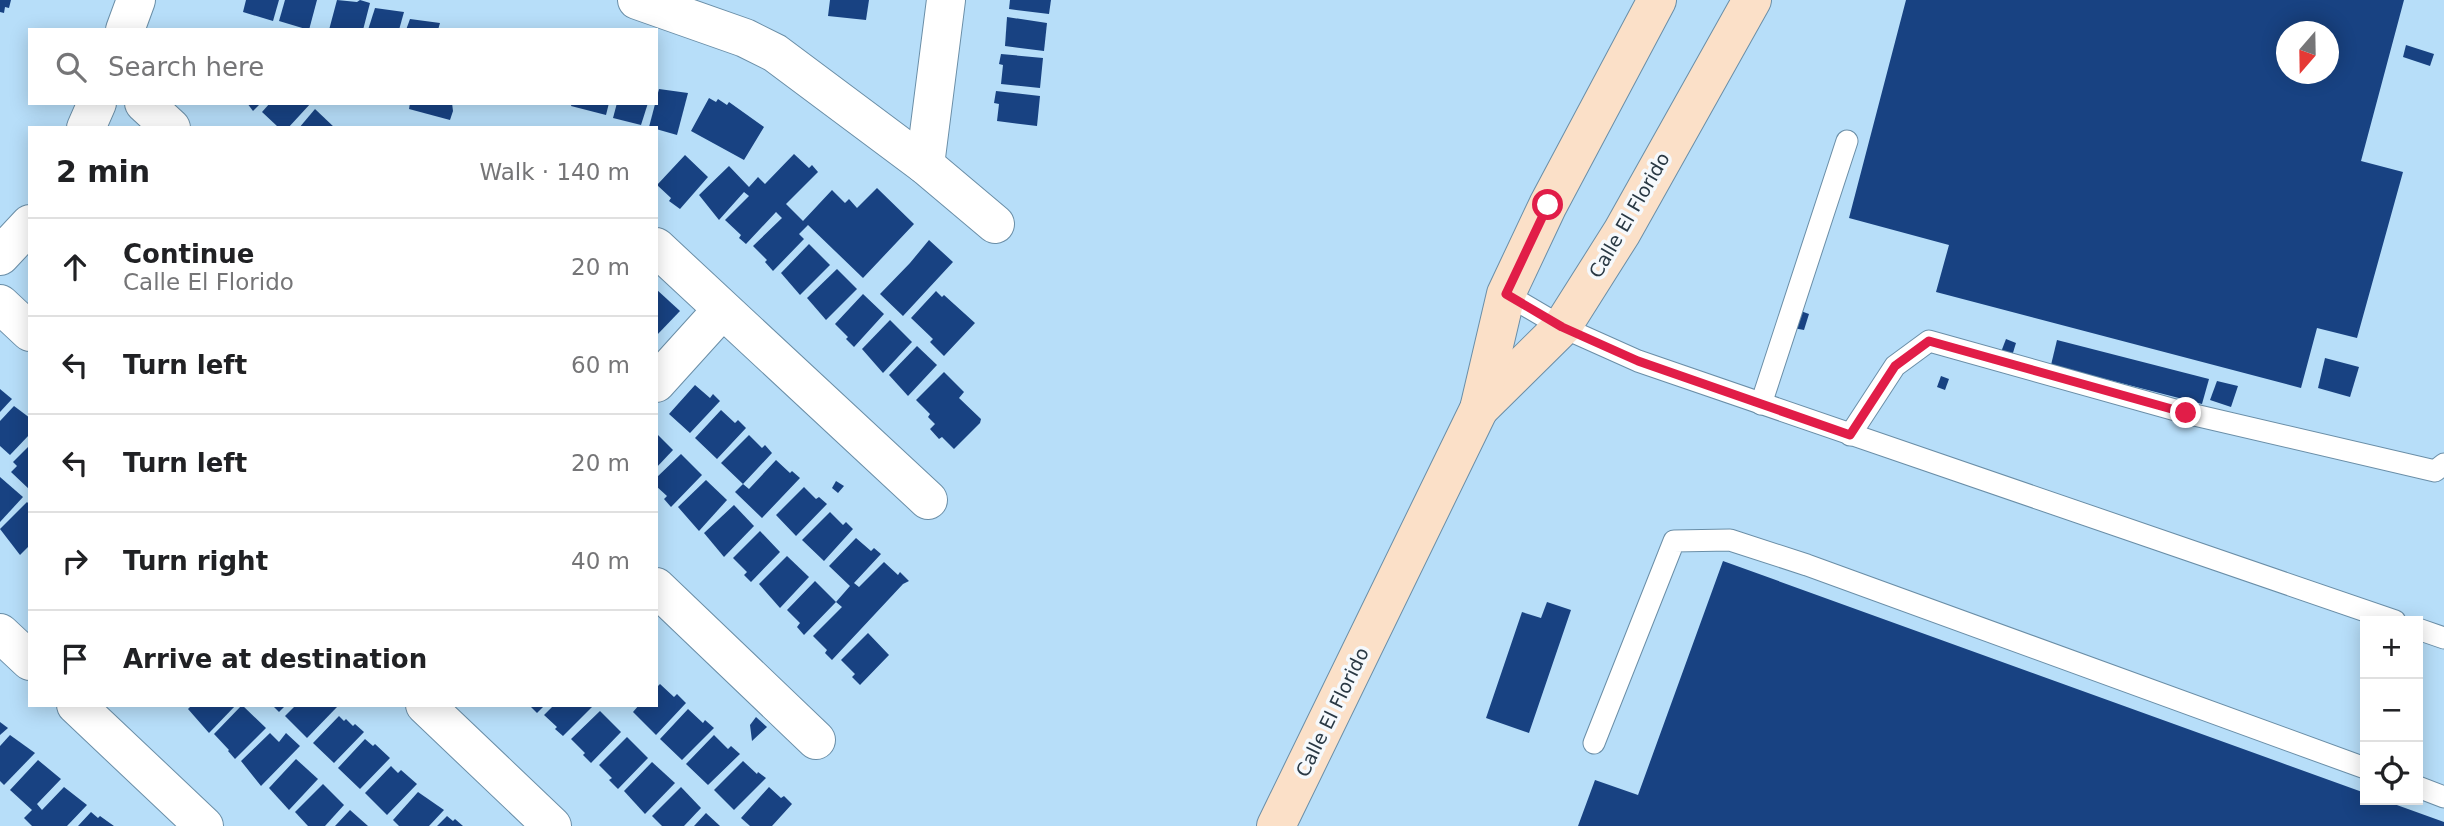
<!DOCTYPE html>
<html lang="en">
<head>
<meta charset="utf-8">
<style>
	:root { --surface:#fff; --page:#f2f2f2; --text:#202124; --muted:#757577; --line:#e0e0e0 }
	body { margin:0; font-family:"DejaVu Sans",sans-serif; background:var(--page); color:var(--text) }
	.controls { position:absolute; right:21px; bottom:21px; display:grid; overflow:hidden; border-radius:0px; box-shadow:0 4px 18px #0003 }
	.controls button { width:63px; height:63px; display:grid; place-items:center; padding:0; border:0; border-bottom:2px solid var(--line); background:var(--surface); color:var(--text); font:35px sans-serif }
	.compass { position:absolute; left:2276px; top:21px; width:63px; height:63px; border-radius:50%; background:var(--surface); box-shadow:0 4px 18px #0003; rotate:200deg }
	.stop { position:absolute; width:21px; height:21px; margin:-16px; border:5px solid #e11d48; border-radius:50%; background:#fff }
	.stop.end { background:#e11d48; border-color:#fff; box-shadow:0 2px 7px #0008 }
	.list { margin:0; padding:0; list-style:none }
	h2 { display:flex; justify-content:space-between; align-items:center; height:91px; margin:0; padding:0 28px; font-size:30px }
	h2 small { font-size:23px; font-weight:400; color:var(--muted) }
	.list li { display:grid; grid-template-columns:46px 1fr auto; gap:21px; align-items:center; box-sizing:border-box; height:98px; padding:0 28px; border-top:2px solid var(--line) }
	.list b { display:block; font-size:26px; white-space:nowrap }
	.list p { margin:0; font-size:23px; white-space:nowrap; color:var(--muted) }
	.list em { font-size:23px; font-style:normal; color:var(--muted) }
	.icon { flex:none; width:38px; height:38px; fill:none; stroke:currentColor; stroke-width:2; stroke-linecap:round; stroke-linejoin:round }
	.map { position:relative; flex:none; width:2444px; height:826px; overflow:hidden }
	.search { position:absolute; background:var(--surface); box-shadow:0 4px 18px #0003; left:28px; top:28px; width:630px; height:77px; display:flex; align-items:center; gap:18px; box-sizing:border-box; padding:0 24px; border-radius:0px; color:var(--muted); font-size:26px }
	.panel { position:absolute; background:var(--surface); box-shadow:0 4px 18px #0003; left:28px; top:126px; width:630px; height:581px; border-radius:0px }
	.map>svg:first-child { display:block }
	.building { fill:#184282; fill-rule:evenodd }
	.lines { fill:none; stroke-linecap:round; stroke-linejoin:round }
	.service-casing { stroke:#6a8ea7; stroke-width:23 }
	.minor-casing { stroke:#6a8ea7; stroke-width:40 }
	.secondary-casing { stroke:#6a8ea7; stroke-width:40 }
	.service { stroke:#fff; stroke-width:21 }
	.minor { stroke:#fff; stroke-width:38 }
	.secondary { stroke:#fbe0c8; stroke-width:38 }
	.route { stroke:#e11d48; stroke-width:9 }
	.labels { text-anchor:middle; stroke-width:7; stroke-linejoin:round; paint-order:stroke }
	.street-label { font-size:19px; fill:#293843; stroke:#f6f9fc }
</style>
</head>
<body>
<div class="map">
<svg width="2444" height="826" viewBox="0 0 2444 826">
	<rect width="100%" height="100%" fill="#b7def9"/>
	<g class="building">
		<path d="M 0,0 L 11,0 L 9,8 L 5,7 L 4,13 L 0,12 Z"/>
		<path d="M 246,0 L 279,0 L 273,21 L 243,12 Z"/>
		<path d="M 285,0 L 317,0 L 309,30 L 279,21 Z"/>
		<path d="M 337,0 L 357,2 L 360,0 L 370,3 L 363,30 L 329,30 Z"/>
		<path d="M 830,0 L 869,0 L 866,20 L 828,16 Z"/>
		<path d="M 1010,0 L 1051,0 L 1049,14 L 1009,9 Z"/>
		<path d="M 1906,0 L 2404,0 L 2361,161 L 2403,172 L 2357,338 L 2317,328 L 2301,388 L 1936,292 L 1949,245 L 1849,218 ZM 2286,32 L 2328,32 L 2328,74 L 2286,74 Z"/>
		<path d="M 375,8 L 404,12 L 399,30 L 368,30 Z"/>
		<path d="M 1007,17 L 1047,23 L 1044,51 L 1005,46 Z"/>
		<path d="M 410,19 L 440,23 L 438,30 L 406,30 Z"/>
		<path d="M 2406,45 L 2434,54 L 2430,66 L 2403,57 Z"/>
		<path d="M 1001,54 L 1043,58 L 1040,88 L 1001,84 L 1003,65 L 999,64 Z"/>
		<path d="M 659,89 L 688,93 L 677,135 L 649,127 Z"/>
		<path d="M 996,91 L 1040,96 L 1037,126 L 997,121 L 999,104 L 994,103 Z"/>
		<path d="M 709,98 L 716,102 L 718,99 L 727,105 L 729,102 L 764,127 L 744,160 L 691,131 Z"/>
		<path d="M 247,103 L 261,103 L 253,111 Z"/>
		<path d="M 270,103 L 311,103 L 288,128 L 275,128 L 277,126 L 262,112 Z"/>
		<path d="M 410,103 L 452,103 L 453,111 L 450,120 L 409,109 Z"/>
		<path d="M 572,103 L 609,103 L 606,115 L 571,106 Z"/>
		<path d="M 617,103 L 648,103 L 641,125 L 613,118 Z"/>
		<path d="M 315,109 L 335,128 L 299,128 Z"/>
		<path d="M 794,154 L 809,168 L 812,165 L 818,172 L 786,204 L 803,221 L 832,190 L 845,203 L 849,199 L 857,208 L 877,188 L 914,224 L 863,278 L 808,225 L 799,234 L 804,239 L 773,271 L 765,262 L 767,260 L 753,246 L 782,218 L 776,212 L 746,244 L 739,238 L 741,235 L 725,220 L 749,196 L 744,192 L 719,220 L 699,195 L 729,166 L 749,187 L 758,177 L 765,184 Z"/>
		<path d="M 685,155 L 708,177 L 680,209 L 669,201 L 671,198 L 657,185 Z"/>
		<path d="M 929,240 L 953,262 L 903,316 L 880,294 L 910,263 Z"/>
		<path d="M 809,244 L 830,265 L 800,295 L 781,273 Z"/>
		<path d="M 837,269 L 857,289 L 826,320 L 807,298 Z"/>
		<path d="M 656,289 L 680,311 L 656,336 Z"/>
		<path d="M 936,291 L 942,297 L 944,295 L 975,323 L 944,356 L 930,342 L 933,339 L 911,318 Z"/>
		<path d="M 863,294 L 884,314 L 854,347 L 846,339 L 848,337 L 835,324 Z"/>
		<path d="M 1798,310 L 1809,314 L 1804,330 L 1793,328 Z"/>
		<path d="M 890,320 L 912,342 L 883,373 L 862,349 Z"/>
		<path d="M 2006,339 L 2016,343 L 2012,356 L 2001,352 Z"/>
		<path d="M 2057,340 L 2209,379 L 2202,404 L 2051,365 Z"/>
		<path d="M 917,346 L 937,365 L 908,396 L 889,375 Z"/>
		<path d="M 2325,358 L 2359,367 L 2350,397 L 2318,388 Z"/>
		<path d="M 944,372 L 964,392 L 959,398 L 981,419 L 980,423 L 954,449 L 942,437 L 939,439 L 930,429 L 935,424 L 928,417 L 930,414 L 916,400 Z"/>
		<path d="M 1941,376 L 1949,379 L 1945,390 L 1937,387 Z"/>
		<path d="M 2217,381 L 2238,386 L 2231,407 L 2210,400 Z"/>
		<path d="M 695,385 L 710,398 L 713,394 L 720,401 L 690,433 L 669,414 Z"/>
		<path d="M 0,389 L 12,399 L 0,412 Z"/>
		<path d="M 14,406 L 30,418 L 30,434 L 10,455 L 0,446 L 0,421 Z"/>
		<path d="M 721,410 L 735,423 L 738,420 L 746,428 L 717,459 L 695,438 Z"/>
		<path d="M 656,433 L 673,450 L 656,468 Z"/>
		<path d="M 749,435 L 762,448 L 765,445 L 772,453 L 743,484 L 749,489 L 776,460 L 790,473 L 792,471 L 800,478 L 762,518 L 735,492 L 743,484 L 721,463 Z"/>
		<path d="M 30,445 L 30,490 L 11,472 L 17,466 L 13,462 Z"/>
		<path d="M 681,454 L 702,475 L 671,507 L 664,499 L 667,496 L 656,486 L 656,478 Z"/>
		<path d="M 0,477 L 23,497 L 0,522 Z"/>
		<path d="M 706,480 L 727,500 L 699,531 L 678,507 Z"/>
		<path d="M 836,481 L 844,486 L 838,493 L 832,488 Z"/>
		<path d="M 804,487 L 816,499 L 819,497 L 827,504 L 796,536 L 776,515 Z"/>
		<path d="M 27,502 L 30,505 L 30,545 L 20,555 L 0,529 Z"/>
		<path d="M 734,505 L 754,526 L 724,557 L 704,533 Z"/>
		<path d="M 830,512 L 843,525 L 846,522 L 853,529 L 824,561 L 802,540 Z"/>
		<path d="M 760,531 L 780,552 L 751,582 L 744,575 L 747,572 L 733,558 Z"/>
		<path d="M 856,538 L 871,551 L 874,548 L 881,554 L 854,583 L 859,587 L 884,562 L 898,575 L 900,572 L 909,581 L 903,584 L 832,660 L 825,653 L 827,650 L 813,636 L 842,607 L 836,602 L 850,586 L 829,566 Z"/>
		<path d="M 787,556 L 809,577 L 780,608 L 759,584 Z"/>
		<path d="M 1723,561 L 2365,793 L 2365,800 L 2383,800 L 2444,822 L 2444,826 L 1578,826 L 1595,780 L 1638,795 Z"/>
		<path d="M 815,581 L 836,602 L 804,635 L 797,627 L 800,623 L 787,610 Z"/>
		<path d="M 1547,602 L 1571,610 L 1529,733 L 1486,718 L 1522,612 L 1541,618 Z"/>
		<path d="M 868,633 L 889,655 L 860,685 L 852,677 L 855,674 L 841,660 Z"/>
		<path d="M 660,684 L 674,697 L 677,694 L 686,703 L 656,735 L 633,712 L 639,705 L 656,705 L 656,688 Z"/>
		<path d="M 192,705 L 236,705 L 209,733 L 188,709 Z"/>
		<path d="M 242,705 L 266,728 L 235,759 L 228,751 L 229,750 L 214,734 Z"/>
		<path d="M 272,705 L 286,705 L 279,712 Z"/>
		<path d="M 296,705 L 335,705 L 337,707 L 307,738 L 285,716 Z"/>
		<path d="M 529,705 L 545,705 L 537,713 Z"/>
		<path d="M 554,705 L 594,705 L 563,736 L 555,729 L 557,727 L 544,715 Z"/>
		<path d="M 688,709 L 703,723 L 705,720 L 714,728 L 682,760 L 660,739 Z"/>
		<path d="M 600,711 L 621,732 L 591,763 L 583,755 L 585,753 L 571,739 Z"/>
		<path d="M 339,716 L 344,721 L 346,719 L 353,726 L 355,724 L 364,732 L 334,763 L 313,743 Z"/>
		<path d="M 756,717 L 767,727 L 752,741 L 750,725 Z"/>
		<path d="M 0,722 L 8,728 L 0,735 Z"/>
		<path d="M 270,733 L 279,742 L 286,733 L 300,746 L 261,786 L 241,761 Z"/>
		<path d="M 10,735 L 35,753 L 4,785 L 0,781 L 0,746 Z"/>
		<path d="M 714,735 L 728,749 L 731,746 L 740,754 L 708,785 L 686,764 Z"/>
		<path d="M 627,737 L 648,758 L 618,789 L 609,780 L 612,778 L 599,765 Z"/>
		<path d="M 365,739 L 373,746 L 375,744 L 390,758 L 360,789 L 338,768 Z"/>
		<path d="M 296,759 L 318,779 L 289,810 L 269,788 Z"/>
		<path d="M 38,760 L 61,779 L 37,804 L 42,810 L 64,787 L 87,805 L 67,826 L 32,826 L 24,818 L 32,810 L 10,790 Z"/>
		<path d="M 743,761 L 757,774 L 758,772 L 766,778 L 734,810 L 714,790 Z"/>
		<path d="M 652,762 L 675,783 L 645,814 L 624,791 Z"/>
		<path d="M 391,766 L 398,773 L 401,770 L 417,784 L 387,815 L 365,793 Z"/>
		<path d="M 323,784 L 344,805 L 325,826 L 308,826 L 295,812 Z"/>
		<path d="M 681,787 L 701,808 L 684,826 L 662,826 L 652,816 Z"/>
		<path d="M 769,787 L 781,798 L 784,796 L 792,804 L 772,826 L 750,826 L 741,818 Z"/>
		<path d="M 418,792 L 444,810 L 429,826 L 399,826 L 393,820 Z"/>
		<path d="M 350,810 L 368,826 L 335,826 Z"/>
		<path d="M 91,812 L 98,818 L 100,816 L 114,826 L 78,826 Z"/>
		<path d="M 706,813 L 720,826 L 694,826 Z"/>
		<path d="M 447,816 L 453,821 L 455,819 L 463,826 L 437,826 Z"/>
	</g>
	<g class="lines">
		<defs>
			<g id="service">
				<path d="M 1506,294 L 1562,327 L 1638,361 L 2395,621"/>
				<path d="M 1761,404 L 1847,141"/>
				<path d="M 1850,435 L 1895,366 L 1929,341 L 2186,413 L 2435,471 L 2444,464"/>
				<path d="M 2418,629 L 2444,638"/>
				<path d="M 1594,743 L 1674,541 L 1730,540 L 1807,565 L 2365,768"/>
				<path d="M 2418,787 L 2444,797"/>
			</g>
			<g id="minor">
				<path d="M 637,0 L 745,38 L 775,53 L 925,165 L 995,224"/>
				<path d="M 125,30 L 136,0"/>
				<path d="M 144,103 L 171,128"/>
				<path d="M 86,128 L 97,103"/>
				<path d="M 925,165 L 946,0"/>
				<path d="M 656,247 L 928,500"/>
				<path d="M 0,256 L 30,224"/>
				<path d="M 0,304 L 30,332"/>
				<path d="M 656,383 L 722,310"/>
				<path d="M 656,587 L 816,740"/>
				<path d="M 0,633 L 30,661"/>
				<path d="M 76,705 L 204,826"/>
				<path d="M 425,705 L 552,826"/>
			</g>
			<g id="secondary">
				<path d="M 1479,409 L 1562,327 L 1622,232 L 1752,0"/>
				<path d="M 1276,826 L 1479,409 L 1506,294 L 1548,205 L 1657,0"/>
			</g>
		</defs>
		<use href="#service" class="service-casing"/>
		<use href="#minor" class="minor-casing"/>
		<use href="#secondary" class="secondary-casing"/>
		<use href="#service" class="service"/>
		<use href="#minor" class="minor"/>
		<use href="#secondary" class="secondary"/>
	</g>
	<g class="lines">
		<path class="route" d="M 1548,205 L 1506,294 L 1562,327 L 1638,361 L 1850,435 L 1895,366 L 1929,341 L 2186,413"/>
	</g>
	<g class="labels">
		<g class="street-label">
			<text transform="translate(1629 215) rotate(-60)" y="7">Calle El Florido</text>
			<text transform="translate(1332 712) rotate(-64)" y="7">Calle El Florido</text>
		</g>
	</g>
</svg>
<div class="controls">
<button>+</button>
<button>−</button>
<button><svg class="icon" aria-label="locate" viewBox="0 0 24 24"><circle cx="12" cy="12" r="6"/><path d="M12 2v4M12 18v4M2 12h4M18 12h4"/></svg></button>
</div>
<svg class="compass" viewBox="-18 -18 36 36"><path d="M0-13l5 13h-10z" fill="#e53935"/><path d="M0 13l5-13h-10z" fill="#757577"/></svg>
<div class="stop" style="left:1548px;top:205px"></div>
<div class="stop end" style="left:2186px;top:413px"></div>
<div class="search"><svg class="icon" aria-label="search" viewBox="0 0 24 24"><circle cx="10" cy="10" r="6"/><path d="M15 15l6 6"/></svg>Search here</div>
<section class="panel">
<h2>2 min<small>Walk · 140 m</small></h2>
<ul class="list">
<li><svg class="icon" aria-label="ahead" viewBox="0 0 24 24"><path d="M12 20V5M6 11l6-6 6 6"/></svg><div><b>Continue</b><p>Calle El Florido</p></div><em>20 m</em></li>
<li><svg class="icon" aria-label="left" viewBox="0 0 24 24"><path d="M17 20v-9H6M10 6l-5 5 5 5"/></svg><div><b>Turn left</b></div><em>60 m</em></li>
<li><svg class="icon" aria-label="left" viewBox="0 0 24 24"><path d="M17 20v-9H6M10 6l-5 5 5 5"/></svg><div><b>Turn left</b></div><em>20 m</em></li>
<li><svg class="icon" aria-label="right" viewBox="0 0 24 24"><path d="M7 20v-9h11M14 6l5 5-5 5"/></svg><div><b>Turn right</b></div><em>40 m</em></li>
<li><svg class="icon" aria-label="arrive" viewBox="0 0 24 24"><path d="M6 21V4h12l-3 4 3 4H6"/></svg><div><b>Arrive at destination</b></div></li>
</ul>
</section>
</div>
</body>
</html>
